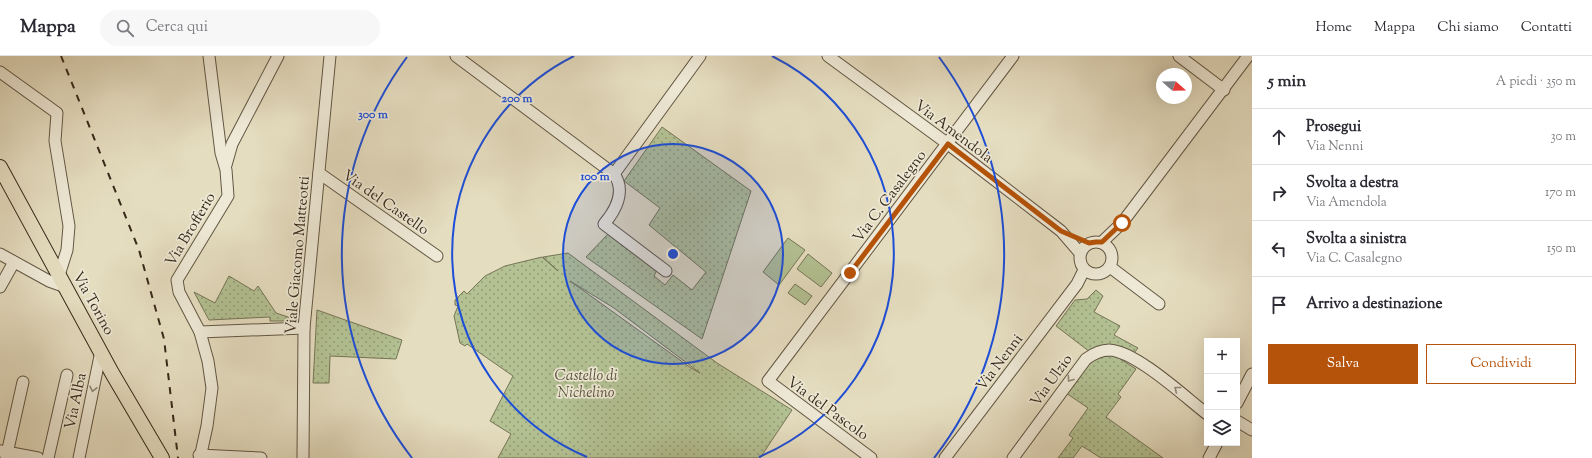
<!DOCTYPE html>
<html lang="it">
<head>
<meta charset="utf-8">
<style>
	:root { --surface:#fff; --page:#f7f7f7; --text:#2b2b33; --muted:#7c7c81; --line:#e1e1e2; --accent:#b45309 }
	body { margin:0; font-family:"Sorts Mill Goudy",serif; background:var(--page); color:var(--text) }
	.controls { position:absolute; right:12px; bottom:12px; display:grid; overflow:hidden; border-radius:0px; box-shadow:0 4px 16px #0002 }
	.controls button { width:36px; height:36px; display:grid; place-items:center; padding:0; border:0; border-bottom:1px solid var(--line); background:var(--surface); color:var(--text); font:20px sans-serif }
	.compass { position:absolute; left:1156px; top:12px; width:36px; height:36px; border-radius:50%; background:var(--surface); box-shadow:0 4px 16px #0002; rotate:110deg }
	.stop { position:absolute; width:12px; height:12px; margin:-9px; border:3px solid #b45309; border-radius:50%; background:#fff }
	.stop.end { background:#b45309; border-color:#fff; box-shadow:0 1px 4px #0008 }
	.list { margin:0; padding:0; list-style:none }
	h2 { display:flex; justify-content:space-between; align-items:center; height:52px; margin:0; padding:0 16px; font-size:17px }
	h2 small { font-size:13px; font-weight:400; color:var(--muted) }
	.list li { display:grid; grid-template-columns:26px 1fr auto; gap:12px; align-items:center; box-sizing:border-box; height:56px; padding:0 16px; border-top:1px solid var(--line) }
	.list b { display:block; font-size:15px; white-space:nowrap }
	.list p { margin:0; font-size:13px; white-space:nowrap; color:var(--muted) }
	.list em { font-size:13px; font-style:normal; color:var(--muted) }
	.actions { display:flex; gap:8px; padding:12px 16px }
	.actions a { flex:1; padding:9px 0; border:1px solid var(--accent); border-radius:0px; text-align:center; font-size:14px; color:var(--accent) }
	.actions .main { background:var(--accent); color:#fff }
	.icon { flex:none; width:22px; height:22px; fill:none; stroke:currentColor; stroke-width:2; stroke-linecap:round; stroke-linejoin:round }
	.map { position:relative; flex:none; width:1252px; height:402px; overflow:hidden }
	header { display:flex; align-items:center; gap:24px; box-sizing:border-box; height:56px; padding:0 20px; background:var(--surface); border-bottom:1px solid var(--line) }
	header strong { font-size:19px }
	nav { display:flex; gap:22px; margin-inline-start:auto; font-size:14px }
	.search { width:280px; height:36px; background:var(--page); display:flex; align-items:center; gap:10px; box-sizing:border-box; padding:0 14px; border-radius:22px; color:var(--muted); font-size:15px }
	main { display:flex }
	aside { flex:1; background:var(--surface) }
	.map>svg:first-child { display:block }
	.park { fill:url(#park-dots); stroke:#757556; fill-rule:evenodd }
	.pitch { fill:#b3c193; stroke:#757556 }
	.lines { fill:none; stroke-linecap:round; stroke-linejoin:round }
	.minor-casing { stroke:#625643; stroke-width:13 }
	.major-casing { stroke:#372919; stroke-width:16 }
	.minor { stroke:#eee9d6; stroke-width:11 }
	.major { stroke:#e5ddc0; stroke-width:14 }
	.rail { stroke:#372919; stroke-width:2; stroke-dasharray:7 7; stroke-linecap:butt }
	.oneway { stroke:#928978 }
	.route { stroke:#b45309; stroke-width:5 }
	.ring { fill:none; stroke:#1d4ed8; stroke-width:2 }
	.labels { text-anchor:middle; stroke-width:3.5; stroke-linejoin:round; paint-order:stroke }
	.street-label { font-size:15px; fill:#372919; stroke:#eee9d6 }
	.park-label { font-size:15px; font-style:italic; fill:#564f38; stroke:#eee9d6 }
	.centre { fill:#1d4ed8; stroke:#eee9d6; stroke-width:2 }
	.ring-label { font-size:12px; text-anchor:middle; font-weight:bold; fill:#1d4ed8; stroke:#eee9d6; stroke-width:3.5; stroke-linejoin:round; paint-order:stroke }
</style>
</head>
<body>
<header>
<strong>Mappa</strong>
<div class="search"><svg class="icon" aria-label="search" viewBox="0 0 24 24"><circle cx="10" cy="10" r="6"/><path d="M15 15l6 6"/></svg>Cerca qui</div>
<nav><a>Home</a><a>Mappa</a><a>Chi siamo</a><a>Contatti</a></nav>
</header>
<main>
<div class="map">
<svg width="1252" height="402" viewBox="0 0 1252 402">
	<defs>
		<pattern id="park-dots" width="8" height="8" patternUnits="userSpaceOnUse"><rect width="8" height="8" fill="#b3c193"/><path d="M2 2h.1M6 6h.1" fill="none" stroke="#929d77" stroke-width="1.8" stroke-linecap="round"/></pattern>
	</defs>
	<rect width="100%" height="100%" fill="#e5ddc0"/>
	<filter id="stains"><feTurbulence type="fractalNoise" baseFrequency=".005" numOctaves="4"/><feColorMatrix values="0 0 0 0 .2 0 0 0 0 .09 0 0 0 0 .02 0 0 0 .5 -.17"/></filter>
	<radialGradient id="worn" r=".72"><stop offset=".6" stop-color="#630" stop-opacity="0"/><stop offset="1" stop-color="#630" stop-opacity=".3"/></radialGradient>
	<g class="park">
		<path d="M 662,71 L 751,135 L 702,283 L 586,201 L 609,177 L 657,214 L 654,220 L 665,229 L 673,219 L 692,234 L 706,216 L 649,169 L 660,152 L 624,125 Z"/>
		<path d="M 568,197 L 717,307 L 792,354 L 760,402 L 498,402 L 511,378 L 490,365 L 513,320 L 467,288 L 465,290 L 460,287 L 454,260 L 458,250 L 455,249 L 455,244 L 464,235 L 467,238 L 485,220 L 505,210 L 542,201 L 558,215 L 543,201 ZM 570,225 L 614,252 L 700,317 L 691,312 Z"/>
		<path d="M 229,220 L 254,235 L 258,230 L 276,257 L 300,265 L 270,265 L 270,261 L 209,264 L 194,236 L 215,247 Z"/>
		<path d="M 1096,234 L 1103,240 L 1094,256 L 1120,270 L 1114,279 L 1138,292 L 1134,297 L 1090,296 L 1056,270 L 1075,244 L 1087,243 Z"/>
		<path d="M 317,254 L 402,284 L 396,303 L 330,300 L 329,327 L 313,327 Z"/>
		<path d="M 1114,299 L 1136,313 L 1118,338 L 1121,341 L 1106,361 L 1163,402 L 1101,402 L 1082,390 L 1073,402 L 1058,402 L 1073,382 L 1069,379 L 1088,352 L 1066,337 L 1089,306 L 1099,301 Z"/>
	</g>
	<g class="pitch">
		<path d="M 788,182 L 805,194 L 779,229 L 763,216 Z"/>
		<path d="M 808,198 L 832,217 L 821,231 L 797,213 Z"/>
		<path d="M 795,228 L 812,240 L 805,249 L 788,237 Z"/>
	</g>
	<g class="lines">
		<defs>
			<g id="minor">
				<path d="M 456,0 L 614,118 C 626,135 616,154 604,168 L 666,215"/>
				<path d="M 828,0 L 948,88 L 1061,175 L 1080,197"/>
				<path d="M 1179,0 L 1224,34"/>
				<path d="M 0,16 L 57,57 L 55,85 L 69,170 L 67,194 L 59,219"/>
				<path d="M 226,109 L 232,88 L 278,0"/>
				<path d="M 319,117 L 437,200"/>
				<path d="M 614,118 L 700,0"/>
				<circle cx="1096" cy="202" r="16"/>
				<path d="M 1102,186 L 1122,167 L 1248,0"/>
				<path d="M 0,198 L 49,225 L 66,231"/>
				<path d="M 1110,211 L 1159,248"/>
				<path d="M 0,231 L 14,206"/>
				<path d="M 200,276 L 304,272"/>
				<path d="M 1237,347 L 1252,318"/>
				<path d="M 1237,365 L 1252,374"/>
				<path d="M 1,395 L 38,402"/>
				<path d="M 199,399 L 261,402"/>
				<path d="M 6,402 L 23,326"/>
				<path d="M 48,402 L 67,319"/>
				<path d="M 79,402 L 101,295"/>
				<path d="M 200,402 L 207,370 L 212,332 L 208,305 L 200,276 L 179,236 L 177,224 L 228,140 L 226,114 L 221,97 L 209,0"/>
				<path d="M 303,402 L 304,272 L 330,0"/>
				<path d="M 871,402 L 768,325 L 1013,0"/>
				<path d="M 945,402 L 1077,228 L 1084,214"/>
				<path d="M 1013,402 L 1086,303 C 1093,298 1100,294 1109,294 C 1136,295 1185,341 1207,358"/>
				<path d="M 1209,402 L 1217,387"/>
			</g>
			<path id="major" d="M 0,111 L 112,317 L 162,402"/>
		</defs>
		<use href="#minor" class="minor-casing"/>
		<use href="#major" class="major-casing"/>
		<use href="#minor" class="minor"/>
		<use href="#major" class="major"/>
		<path class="rail" d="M 61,0 L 139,194 L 164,283 L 178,402"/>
	</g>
	<defs><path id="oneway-chevron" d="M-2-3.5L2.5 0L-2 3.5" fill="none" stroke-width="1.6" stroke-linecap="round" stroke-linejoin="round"/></defs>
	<g class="oneway">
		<use href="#oneway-chevron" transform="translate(1070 323) rotate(126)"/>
		<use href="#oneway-chevron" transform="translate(93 333) rotate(102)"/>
		<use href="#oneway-chevron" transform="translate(1177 333) rotate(-141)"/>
	</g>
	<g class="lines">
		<path class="route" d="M 850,217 L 948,88 L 1061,175 L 1089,187 L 1096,186 L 1102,186 L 1122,167"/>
	</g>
	<circle cx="673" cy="198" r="110" fill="#1d4ed8" fill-opacity=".12"/>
	<g class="ring">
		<circle cx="673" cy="198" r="110"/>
		<path d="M587 401A221 221 0 0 1 574 0M772 0A221 221 0 0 1 759 401"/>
		<path d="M412 402A331 331 0 0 1 407 1M939 1A331 331 0 0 1 934 402"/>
	</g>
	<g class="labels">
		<g class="street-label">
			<text transform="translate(954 75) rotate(37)" y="5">Via Amendola</text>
			<text transform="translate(889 140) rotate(-53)" y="5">Via C. Casalegno</text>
			<text transform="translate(386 146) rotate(35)" y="5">Via del Castello</text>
			<text transform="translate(190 173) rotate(-59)" y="5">Via Brofferio</text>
			<text transform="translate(297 199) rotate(-85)" y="5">Viale Giacomo Matteotti</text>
			<text transform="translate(94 247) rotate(61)" y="5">Via Torino</text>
			<text transform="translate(999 306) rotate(-53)" y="5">Via Nenni</text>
			<text transform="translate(1051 324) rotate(-54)" y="5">Via Ulzio</text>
			<text transform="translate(75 345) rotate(-78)" y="5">Via Alba</text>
			<text transform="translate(828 352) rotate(36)" y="5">Via del Pascolo</text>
		</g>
		<g class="park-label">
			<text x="586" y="324">Castello di<tspan x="586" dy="17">Nichelino</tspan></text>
		</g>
	</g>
	<circle cx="673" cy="198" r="6" class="centre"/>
	<g class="ring-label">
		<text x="517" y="46">200 m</text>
		<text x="373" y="62">300 m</text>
		<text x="595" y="124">100 m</text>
	</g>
	<rect width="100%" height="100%" filter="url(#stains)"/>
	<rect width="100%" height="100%" fill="url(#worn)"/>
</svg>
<div class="controls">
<button>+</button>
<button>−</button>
<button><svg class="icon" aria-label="layers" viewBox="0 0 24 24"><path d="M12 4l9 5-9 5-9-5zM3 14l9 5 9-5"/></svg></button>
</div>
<svg class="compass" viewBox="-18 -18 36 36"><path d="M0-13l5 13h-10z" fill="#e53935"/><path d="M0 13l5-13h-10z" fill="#7c7c81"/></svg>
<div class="stop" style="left:1122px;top:167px"></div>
<div class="stop end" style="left:850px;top:217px"></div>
</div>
<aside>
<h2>5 min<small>A piedi · 350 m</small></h2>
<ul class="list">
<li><svg class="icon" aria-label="ahead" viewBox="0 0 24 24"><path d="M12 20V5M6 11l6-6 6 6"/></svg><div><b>Prosegui</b><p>Via Nenni</p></div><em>30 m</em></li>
<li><svg class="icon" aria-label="right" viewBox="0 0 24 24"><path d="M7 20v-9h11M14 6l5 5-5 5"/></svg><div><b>Svolta a destra</b><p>Via Amendola</p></div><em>170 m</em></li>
<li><svg class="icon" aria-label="left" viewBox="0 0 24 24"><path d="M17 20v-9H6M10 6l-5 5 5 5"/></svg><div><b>Svolta a sinistra</b><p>Via C. Casalegno</p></div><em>150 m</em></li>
<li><svg class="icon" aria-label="arrive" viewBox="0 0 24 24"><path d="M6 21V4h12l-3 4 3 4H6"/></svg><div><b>Arrivo a destinazione</b></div></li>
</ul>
<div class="actions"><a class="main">Salva</a><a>Condividi</a></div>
</aside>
</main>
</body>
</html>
